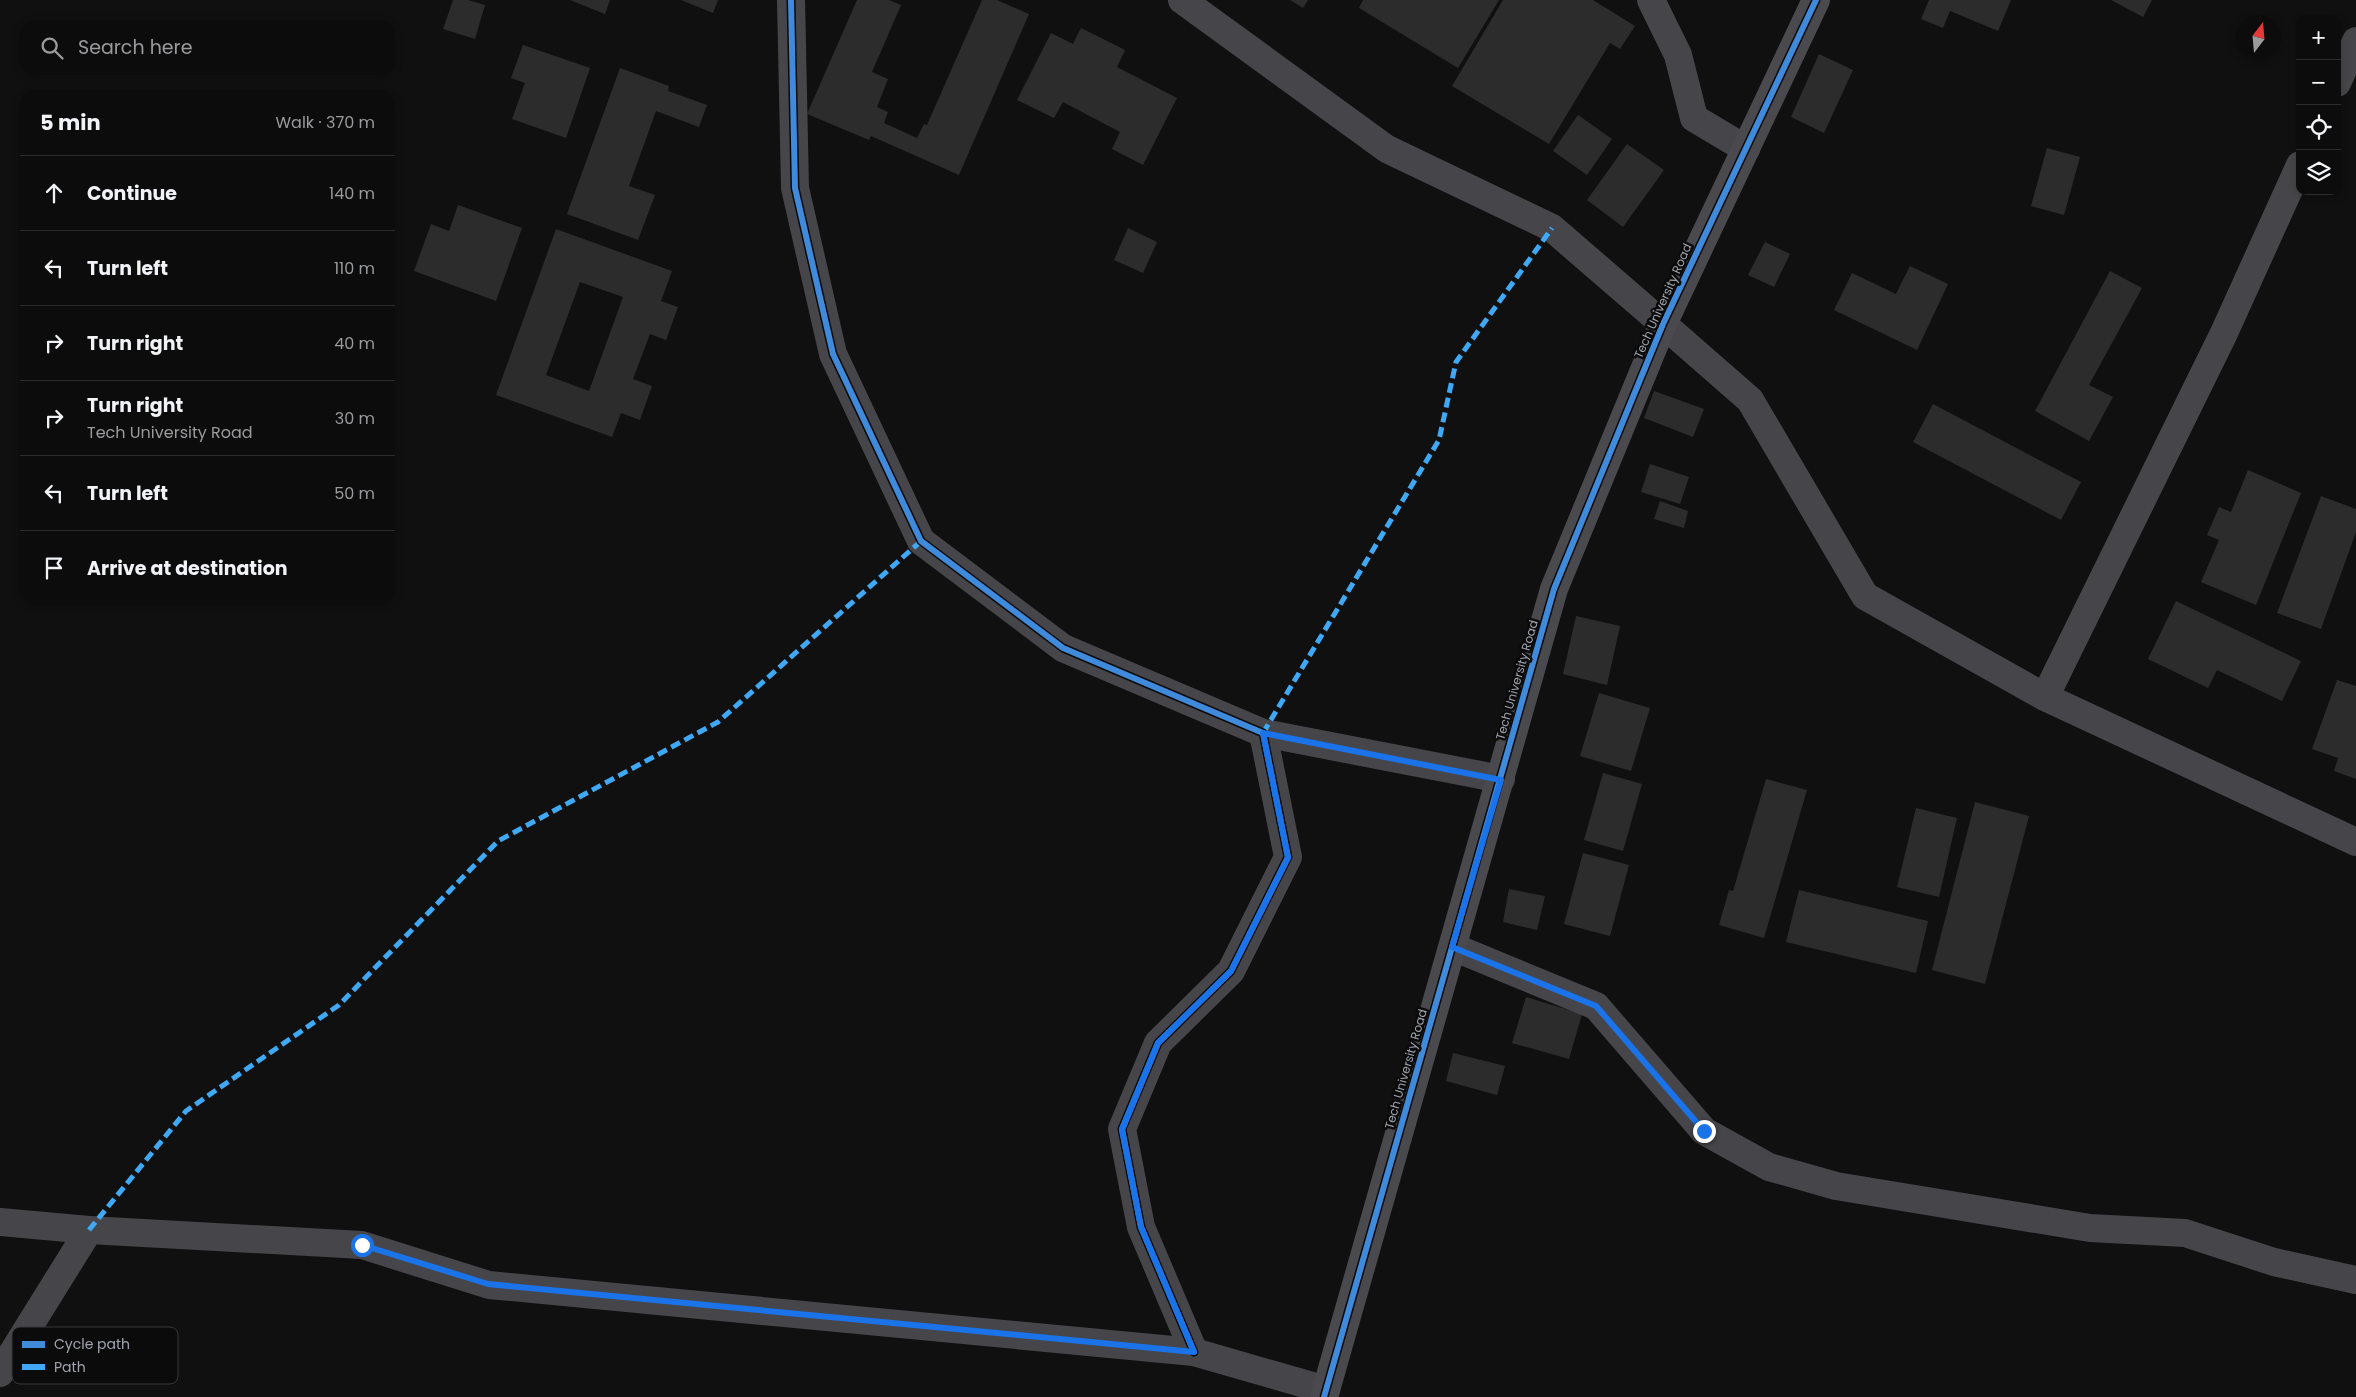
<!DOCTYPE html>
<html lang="en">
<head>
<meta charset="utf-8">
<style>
	:root { --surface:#0c0c0d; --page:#1a1a1b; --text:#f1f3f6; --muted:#9a9b9d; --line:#2c2c2e }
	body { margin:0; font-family:Poppins,sans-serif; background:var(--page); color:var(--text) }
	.controls { position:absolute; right:15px; top:15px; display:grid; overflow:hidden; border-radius:10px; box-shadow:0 2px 8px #0003 }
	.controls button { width:45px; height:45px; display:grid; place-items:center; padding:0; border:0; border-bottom:1px solid var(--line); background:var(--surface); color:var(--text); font:25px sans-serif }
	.compass { position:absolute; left:2236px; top:15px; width:45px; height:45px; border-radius:50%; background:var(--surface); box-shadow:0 2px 8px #0003; rotate:16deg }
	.stop { position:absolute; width:15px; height:15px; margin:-11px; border:4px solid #1a73e8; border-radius:50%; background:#fff }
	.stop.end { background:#1a73e8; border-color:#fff; box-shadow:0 1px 5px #0008 }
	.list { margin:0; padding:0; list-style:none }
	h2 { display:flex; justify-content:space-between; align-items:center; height:65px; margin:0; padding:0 20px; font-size:21px }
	h2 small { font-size:16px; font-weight:400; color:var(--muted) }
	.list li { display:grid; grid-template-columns:32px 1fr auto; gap:15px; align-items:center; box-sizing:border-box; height:75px; padding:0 20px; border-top:1px solid var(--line) }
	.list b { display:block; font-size:19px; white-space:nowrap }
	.list p { margin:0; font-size:16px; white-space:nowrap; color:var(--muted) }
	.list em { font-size:16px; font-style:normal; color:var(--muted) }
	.icon { flex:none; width:28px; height:28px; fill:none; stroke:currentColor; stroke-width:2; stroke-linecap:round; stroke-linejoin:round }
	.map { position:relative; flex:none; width:2356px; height:1397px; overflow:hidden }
	.search { position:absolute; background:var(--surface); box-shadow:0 2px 8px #0003; left:20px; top:20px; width:375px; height:55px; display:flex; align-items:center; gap:12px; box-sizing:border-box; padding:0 18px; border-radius:15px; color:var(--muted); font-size:19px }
	.panel { position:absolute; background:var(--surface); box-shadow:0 2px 8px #0003; left:20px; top:90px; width:375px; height:515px; border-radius:15px }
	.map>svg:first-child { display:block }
	.building { fill:#2c2c2d; fill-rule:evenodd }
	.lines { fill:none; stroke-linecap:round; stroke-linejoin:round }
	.street { stroke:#46464a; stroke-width:28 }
	.secondary { stroke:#4a4a4e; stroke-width:28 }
	.quiet { stroke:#3fa9f5; stroke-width:5; stroke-dasharray:10 5; stroke-linecap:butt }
	.cycleway-casing { stroke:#0b0b0c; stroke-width:9 }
	.cycleway { stroke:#408adc; stroke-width:6 }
	.route { stroke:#1a73e8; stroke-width:6 }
	.labels { text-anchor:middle; stroke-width:5; stroke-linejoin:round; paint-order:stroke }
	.street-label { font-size:12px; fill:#a2a4b0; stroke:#0b0b0c }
	.key { fill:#0b0b0c; stroke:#38393d; stroke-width:1 }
	.key-label { font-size:14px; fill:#a2a4b0 }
</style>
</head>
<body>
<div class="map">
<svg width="2356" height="1397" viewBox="0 0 2356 1397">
	<rect width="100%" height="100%" fill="#101011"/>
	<g class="building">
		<path d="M 453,0 L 468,0 L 485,5 L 475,39 L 443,29 Z"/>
		<path d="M 570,0 L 610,0 L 605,14 Z"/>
		<path d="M 681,0 L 718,0 L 713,13 Z"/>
		<path d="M 857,0 L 889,0 L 901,5 L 872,72 L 888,79 L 877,107 L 888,112 L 884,123 L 917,138 L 924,124 L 927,125 L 982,0 L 997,0 L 1029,14 L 959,175 L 871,136 L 869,140 L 807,114 Z"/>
		<path d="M 1290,0 L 1308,0 L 1303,8 Z"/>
		<path d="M 1363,0 L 1499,0 L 1458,68 L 1359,8 Z"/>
		<path d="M 1503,0 L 1593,0 L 1635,26 L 1620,49 L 1610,43 L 1549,144 L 1452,86 Z"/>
		<path d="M 1929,0 L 2011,0 L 1998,31 L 1950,11 L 1943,28 L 1921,19 Z"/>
		<path d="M 2111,0 L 2152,0 L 2143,17 Z"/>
		<path d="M 1081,28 L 1125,50 L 1117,67 L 1177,98 L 1143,165 L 1112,149 L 1120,132 L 1063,102 L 1054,118 L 1017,100 L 1051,33 L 1073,44 Z"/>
		<path d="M 523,45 L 590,68 L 566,138 L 512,119 L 525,83 L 511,78 Z"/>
		<path d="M 1819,54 L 1853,70 L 1824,133 L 1791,117 Z"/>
		<path d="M 620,68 L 669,86 L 668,91 L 707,105 L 699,127 L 656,111 L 629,186 L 655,195 L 638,240 L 567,214 Z"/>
		<path d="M 1578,115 L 1612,139 L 1587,175 L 1553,151 Z"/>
		<path d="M 1627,144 L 1664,170 L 1623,227 L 1587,200 Z"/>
		<path d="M 2047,148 L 2080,157 L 2064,215 L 2031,206 Z"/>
		<path d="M 458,205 L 522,228 L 496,301 L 414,271 L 431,224 L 449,231 Z"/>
		<path d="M 1128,228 L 1157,242 L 1143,273 L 1114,260 Z"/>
		<path d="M 556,229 L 672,271 L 661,301 L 678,307 L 666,340 L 650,334 L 633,379 L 652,386 L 640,420 L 621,413 L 612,437 L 496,395 ZM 580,282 L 623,297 L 589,391 L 546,375 Z"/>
		<path d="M 1765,242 L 1790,254 L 1774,287 L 1748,275 Z"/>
		<path d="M 1910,266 L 1948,284 L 1917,350 L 1834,310 L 1852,273 L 1896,294 Z"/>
		<path d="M 2110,271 L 2142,288 L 2089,385 L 2113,397 L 2089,441 L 2035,411 Z"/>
		<path d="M 1654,391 L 1704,409 L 1693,437 L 1644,418 Z"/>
		<path d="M 1933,404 L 2081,482 L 2061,520 L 1913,442 Z"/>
		<path d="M 1650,464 L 1689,477 L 1680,504 L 1641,492 Z"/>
		<path d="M 2248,470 L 2301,493 L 2256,605 L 2201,582 L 2219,540 L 2207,535 L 2219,507 L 2231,512 Z"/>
		<path d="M 2321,496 L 2356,509 L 2356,532 L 2321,629 L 2277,613 Z"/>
		<path d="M 1660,501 L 1688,511 L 1684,528 L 1654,519 Z"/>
		<path d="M 2176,601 L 2301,661 L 2282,701 L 2217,670 L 2208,688 L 2148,659 Z"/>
		<path d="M 1576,616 L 1620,626 L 1607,685 L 1563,674 Z"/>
		<path d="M 2337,680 L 2356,686 L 2356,779 L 2334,771 L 2338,758 L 2312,749 Z"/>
		<path d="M 1599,693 L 1650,708 L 1631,771 L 1580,756 Z"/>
		<path d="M 1603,773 L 1642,784 L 1623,851 L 1584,840 Z"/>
		<path d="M 1766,779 L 1807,790 L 1764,938 L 1719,925 L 1729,890 L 1733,891 Z"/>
		<path d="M 1975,802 L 2029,816 L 1985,984 L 1932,970 Z"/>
		<path d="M 1916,808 L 1957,818 L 1939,897 L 1897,887 Z"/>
		<path d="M 1583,853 L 1629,865 L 1610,936 L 1564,924 Z"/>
		<path d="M 1509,889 L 1545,896 L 1537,930 L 1503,922 Z"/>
		<path d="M 1799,890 L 1928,921 L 1916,973 L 1786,942 Z"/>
		<path d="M 1526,997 L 1582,1014 L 1569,1059 L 1512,1043 Z"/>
		<path d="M 1453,1053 L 1505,1066 L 1497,1095 L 1446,1081 Z"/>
	</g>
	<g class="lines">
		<g class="street">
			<path d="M 791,0 L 795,188 L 833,354 L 921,541 L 1063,648 L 1263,733 L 1288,857 L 1231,971 L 1158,1043 L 1122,1129 L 1141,1227 L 1194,1352"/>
			<path d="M 1182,0 L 1387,149 L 1552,228 L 1663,324 L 1750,400 L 1865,596 L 2045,697 L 2356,842"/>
			<path d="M 1651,0 L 1678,55 L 1694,118 L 1746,149"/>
			<path d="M 2337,83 L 2356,41"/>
			<path d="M 2045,697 L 2224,333 L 2300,165"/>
			<path d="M 1263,733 L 1501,779"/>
			<path d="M 1453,947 L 1596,1006 L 1704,1131 L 1769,1167 L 1836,1186 L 2090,1228 L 2185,1233 L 2274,1262 L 2356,1280"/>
			<path d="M 0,1222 L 89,1230 L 362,1245 L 489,1285 L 1194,1352 L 1326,1390"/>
			<path d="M 0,1373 L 89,1230"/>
		</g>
		<path class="secondary" d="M 1324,1397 L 1554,589 L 1663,324 L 1816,0"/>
		<g class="quiet">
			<path d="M 1263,733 L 1439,440 L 1456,362 L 1552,228"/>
			<path d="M 89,1230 L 186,1111 L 339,1005 L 498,841 L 718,722 L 921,541"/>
		</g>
		<defs>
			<g id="cycleway">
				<path d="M 791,0 L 795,188 L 833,354 L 921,541 L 1063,648 L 1263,733 L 1288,857 L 1231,971 L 1158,1043 L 1122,1129 L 1141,1227 L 1194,1352"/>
				<path d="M 1324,1397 L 1554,589 L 1663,324 L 1816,0"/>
			</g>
		</defs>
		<use href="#cycleway" class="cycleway-casing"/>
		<use href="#cycleway" class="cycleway"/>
	</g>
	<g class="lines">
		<path class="route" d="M 362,1245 L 488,1284 L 1194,1352 L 1141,1227 L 1122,1130 L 1158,1043 L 1231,971 L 1288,858 L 1263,733 L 1501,780 L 1452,947 L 1596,1006 L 1704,1131"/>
	</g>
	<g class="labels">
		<g class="street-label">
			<text transform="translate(1663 301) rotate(-66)" y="4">Tech University Road</text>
			<text transform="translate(1517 680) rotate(-74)" y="4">Tech University Road</text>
			<text transform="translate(1406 1069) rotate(-74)" y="4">Tech University Road</text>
		</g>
	</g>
	<rect x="12" y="1327" width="166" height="57" rx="8" class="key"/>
	<rect x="22" y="1341" width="23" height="7" fill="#408adc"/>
	<rect x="22" y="1364" width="23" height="6" fill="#3fa9f5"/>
	<g class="key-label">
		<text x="54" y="1349">Cycle path</text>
		<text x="54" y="1372">Path</text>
	</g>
</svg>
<div class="controls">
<button>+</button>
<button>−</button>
<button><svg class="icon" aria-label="locate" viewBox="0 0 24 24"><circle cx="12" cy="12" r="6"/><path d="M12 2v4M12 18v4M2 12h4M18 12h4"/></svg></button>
<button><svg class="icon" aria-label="layers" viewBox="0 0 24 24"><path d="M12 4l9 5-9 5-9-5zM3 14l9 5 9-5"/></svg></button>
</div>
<svg class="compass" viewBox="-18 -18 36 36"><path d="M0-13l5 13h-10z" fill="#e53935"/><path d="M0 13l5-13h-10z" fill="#9a9b9d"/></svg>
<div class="stop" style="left:362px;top:1245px"></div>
<div class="stop end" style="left:1704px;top:1131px"></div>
<div class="search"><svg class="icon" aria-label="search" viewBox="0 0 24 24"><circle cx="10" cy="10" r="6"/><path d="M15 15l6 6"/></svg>Search here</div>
<section class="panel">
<h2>5 min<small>Walk · 370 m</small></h2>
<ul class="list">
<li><svg class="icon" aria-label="ahead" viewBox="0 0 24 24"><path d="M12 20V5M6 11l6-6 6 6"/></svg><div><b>Continue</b></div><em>140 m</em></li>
<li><svg class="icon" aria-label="left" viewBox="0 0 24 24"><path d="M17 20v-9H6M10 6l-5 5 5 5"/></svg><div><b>Turn left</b></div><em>110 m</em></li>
<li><svg class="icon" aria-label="right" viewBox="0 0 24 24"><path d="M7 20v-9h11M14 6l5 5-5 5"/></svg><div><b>Turn right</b></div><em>40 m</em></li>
<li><svg class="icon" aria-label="right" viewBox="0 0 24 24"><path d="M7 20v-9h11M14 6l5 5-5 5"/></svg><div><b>Turn right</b><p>Tech University Road</p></div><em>30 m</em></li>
<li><svg class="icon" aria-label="left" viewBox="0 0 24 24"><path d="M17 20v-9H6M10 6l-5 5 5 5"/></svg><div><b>Turn left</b></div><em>50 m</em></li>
<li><svg class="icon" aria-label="arrive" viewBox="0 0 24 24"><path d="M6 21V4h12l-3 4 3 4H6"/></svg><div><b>Arrive at destination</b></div></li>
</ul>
</section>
</div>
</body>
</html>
